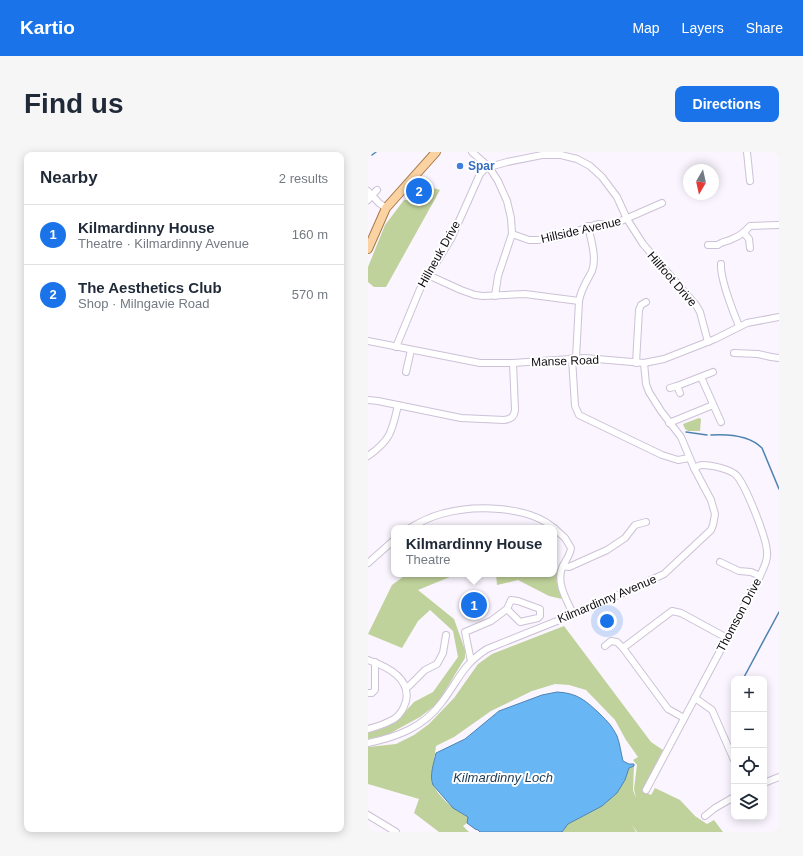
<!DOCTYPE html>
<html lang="en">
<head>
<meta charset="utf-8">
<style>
	:root { --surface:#fff; --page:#f6f6f7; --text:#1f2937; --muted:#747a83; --line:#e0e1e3; --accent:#1a73e8 }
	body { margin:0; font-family:Helvetica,sans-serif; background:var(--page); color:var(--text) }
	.controls { position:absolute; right:12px; bottom:12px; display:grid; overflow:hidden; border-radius:8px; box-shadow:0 2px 10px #0003 }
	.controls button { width:36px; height:36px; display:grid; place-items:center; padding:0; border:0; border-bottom:1px solid var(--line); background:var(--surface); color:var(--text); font:20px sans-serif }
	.compass { position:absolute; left:315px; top:12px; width:36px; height:36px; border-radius:50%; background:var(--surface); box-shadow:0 2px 10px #0003; rotate:189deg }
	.you { position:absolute; left:239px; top:469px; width:14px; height:14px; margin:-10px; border:3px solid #fff; border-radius:50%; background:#1a73e8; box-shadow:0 0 0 6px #1a73e833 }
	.badge { display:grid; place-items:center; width:26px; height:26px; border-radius:50%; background:var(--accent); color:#fff; font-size:13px; font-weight:700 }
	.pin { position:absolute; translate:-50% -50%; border:2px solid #fff; box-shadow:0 1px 4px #0006 }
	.popup { position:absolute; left:23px; top:373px; width:166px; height:52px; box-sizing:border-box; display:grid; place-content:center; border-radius:8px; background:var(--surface); filter:drop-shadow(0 1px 3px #0005); font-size:13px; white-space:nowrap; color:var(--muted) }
	.popup b { font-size:15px; color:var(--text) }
	.popup::after { content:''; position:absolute; left:50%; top:100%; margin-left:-8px; border:8px solid transparent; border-top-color:var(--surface) }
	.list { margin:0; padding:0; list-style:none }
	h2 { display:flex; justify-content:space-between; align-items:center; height:52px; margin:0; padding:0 16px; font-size:17px }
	h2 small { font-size:13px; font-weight:400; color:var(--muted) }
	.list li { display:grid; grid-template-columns:26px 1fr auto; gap:12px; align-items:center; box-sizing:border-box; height:60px; padding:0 16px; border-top:1px solid var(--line) }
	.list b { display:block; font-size:15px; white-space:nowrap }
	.list p { margin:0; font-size:13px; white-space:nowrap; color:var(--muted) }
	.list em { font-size:13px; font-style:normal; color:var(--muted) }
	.icon { flex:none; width:22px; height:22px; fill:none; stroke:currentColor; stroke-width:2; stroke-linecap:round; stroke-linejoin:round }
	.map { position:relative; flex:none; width:411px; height:680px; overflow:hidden; border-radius:8px }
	header { display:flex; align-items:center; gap:24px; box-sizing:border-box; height:56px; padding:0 20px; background:var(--accent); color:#fff }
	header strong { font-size:19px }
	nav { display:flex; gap:22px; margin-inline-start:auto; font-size:14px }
	.intro { display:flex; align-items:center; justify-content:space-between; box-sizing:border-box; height:96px; padding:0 24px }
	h1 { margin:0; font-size:28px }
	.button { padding:10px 18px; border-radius:8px; background:var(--accent); color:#fff; font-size:14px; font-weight:700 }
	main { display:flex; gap:24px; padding:0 24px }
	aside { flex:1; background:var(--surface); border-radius:8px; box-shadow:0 2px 10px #0003 }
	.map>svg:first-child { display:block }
	.green { fill:#c0d29b }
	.water { fill:#69b6f4; stroke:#4e83b0 }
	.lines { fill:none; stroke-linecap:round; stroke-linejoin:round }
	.stream { stroke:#4e83b0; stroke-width:1.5 }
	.minor-casing { stroke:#cdc1d7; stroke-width:8 }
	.major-casing { stroke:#a77a48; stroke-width:10 }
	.minor { stroke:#fff; stroke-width:6 }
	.major { stroke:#fbd3a3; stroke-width:8 }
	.shop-dot { fill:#3f7fe0; stroke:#fff; stroke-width:1.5 }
	.labels { text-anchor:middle; stroke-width:4; stroke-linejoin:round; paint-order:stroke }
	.shop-label { font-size:12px; font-weight:bold; fill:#366cbe; stroke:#fff; text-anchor:start }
	.street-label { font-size:12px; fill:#0f0b12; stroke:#fff }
	.water-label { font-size:13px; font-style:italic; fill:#1c3c56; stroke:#fff }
</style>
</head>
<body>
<header>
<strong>Kartio</strong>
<nav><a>Map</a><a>Layers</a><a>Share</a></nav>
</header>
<div class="intro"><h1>Find us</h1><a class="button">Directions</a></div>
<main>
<aside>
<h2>Nearby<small>2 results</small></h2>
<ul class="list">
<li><span class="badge">1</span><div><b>Kilmardinny House</b><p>Theatre · Kilmardinny Avenue</p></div><em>160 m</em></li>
<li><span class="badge">2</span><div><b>The Aesthetics Club</b><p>Shop · Milngavie Road</p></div><em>570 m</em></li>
</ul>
</aside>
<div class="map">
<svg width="411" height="680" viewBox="0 0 411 680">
	<rect width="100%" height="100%" fill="#faf5fe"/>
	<g class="green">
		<path d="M 65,36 L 72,38 L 18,135 L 6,135 L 0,130 L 0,115 L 17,73 L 36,48 L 52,48 Z"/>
		<path d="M 331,266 L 333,267 L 332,279 L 320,279 L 317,277 L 315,272 Z"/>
		<path d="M 186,416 L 190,417 L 189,428 L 194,447 L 181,444 L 150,428 L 129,433 L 128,422 L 186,422 Z"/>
		<path d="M 39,422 L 89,422 L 50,438 L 86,467 L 97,498 L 97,506 L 69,552 L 52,565 L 19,583 L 0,587 L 0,581 L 28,570 L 46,550 L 65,540 L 90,505 L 85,479 L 62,458 L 50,469 L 34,496 L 0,482 L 24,433 Z"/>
		<path d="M 196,474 L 283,590 L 295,598 L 275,639 L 283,643 L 287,636 L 312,648 L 327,664 L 339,672 L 346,668 L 355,680 L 269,680 L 264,673 L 268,680 L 194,680 L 200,672 L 234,654 L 249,641 L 257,628 L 261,616 L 266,614 L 266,612 L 265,638 L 268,646 L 266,637 L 269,613 L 265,608 L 270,605 L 258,588 L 247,568 L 218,538 L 201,533 L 187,532 L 164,539 L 123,559 L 86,585 L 68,594 L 63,629 C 70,645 86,658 100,665 L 99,671 L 95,674 L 101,680 L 71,680 L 46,661 L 51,647 L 0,632 L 0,595 L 28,592 L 46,583 L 61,572 L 86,546 L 110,512 L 124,502 Z"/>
	</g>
	<path class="water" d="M 189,540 C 210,541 218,549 232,562 C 240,570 244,574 249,584 C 252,592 253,601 255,609 L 261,612 L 266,612 L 266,614 L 261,616 L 257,628 L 249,641 L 234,654 L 200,672 L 194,680 L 112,680 L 110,678 L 107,677 L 99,671 L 100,665 L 85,656 L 65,633 C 61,624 66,611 68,601 L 97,587 L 131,559 L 174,543 Z"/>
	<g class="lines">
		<g class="stream">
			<path d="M 4,3 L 8,0"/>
			<path d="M 318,280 L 339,283"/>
			<path d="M 343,283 C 360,282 381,283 394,296 L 411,337"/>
			<path d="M 375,527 L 411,460"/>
		</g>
		<defs>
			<g id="minor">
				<path d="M 104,0 L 121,15 L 130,29 L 139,49 L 143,66 L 144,82 L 130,124 L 127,144"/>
				<path d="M 379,0 L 382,29"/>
				<path d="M 0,39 L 11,51 L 18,56"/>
				<path d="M 0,48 L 9,38"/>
				<path d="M 376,81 L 381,87 L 382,96"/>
				<path d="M 144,82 L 161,88 L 169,88 L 188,86 L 230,72 L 246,72 L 294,51"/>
				<path d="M 340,93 L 350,93 C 354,89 359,90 364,87 C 372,84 377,80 382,74 L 411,73"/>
				<path d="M 353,112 C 352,126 365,160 371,174"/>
				<path d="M 60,123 L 93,138 L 107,143 L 115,144 L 157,142 L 211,149"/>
				<path d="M 0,189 L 112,211 L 145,211 L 217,206 L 276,211 L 296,207 L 347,187 L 379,171 L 411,165"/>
				<path d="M 28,195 L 52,137 L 83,87 L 112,22 L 118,16 L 139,10 L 174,3 L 193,3 L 209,7 L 222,14 L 234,25 L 249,45 L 259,67 L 275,92 L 328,153 L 332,160 L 340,190"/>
				<path d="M 366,201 L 390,202 L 403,205 L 411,206"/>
				<path d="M 204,206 L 207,254 L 211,263 L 294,303 L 310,308 L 321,306"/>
				<path d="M 208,206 L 211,149 C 213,137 219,129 224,119 C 229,106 223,88 220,74"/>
				<path d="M 268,211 L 271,158 L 273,153 L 278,150"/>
				<path d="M 38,220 L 43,198"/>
				<path d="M 333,225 L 353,270"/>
				<path d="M 309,234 L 345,220"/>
				<path d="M 302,236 L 309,234 L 312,241"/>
				<path d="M 0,248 L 10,249 L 93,266 L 136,268 C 143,267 146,265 147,258 L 145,211"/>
				<path d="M 301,271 L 345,253"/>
				<path d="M 0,304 C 23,288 24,279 30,253"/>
				<path d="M 42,376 C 52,370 62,365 73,362 C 105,353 159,353 186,376"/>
				<path d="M 186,376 L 197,386 L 203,396 C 202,404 197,409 194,416 C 188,432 199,448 205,462"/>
				<path d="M 352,410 L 371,419 L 383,420 L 392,424"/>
				<path d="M 0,411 L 26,388"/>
				<path d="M 195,414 L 201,415 L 239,398 L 257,386 L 267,373 L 278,370"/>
				<path d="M 237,494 L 243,489 L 249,490 L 255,496"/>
				<path d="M 0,508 C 18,514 43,526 38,549 C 36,556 32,563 26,567 C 19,571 8,575 0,577"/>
				<path d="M 103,509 L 97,480 L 123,469 L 139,457 L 143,448 L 150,449 L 172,457 L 172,464 L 170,466 L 152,470 L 139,457"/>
				<path d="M 38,536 L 42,533 L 57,518 L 69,512 L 75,501 L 78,483"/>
				<path d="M 0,541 L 4,541 L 7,538 L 7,510"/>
				<path d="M 327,546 L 344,558 L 366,608"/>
				<path d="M 316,566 L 300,557 L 255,496 L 304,459 L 313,461 L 359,486"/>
				<path d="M 0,591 C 29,585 56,575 74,550 C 90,529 95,512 119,497 L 229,453 L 296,422 L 343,378 L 345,373 L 347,362 L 343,348 L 326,316 L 313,285 L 293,259 L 281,240 L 278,232 L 276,211"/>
				<path d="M 396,631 L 411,625"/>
				<path d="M 278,638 L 392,424 C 395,417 399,410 399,404 C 401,390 378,335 369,324 C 363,317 343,313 334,313 C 332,313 328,315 326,316"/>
				<path d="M 0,663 L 28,680"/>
				<path d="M 337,664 L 347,656 L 366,645"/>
			</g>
			<path id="major" d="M 0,97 L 18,56 L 68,0"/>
		</defs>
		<use href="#minor" class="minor-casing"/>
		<use href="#major" class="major-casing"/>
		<use href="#minor" class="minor"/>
		<use href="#major" class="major"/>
	</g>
	<circle class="shop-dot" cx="92" cy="14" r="4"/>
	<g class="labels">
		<g class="shop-label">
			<text x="100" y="18">Spar</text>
		</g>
		<g class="street-label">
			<text transform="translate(213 78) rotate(-13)" y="4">Hillside Avenue</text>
			<text transform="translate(71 102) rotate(-61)" y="4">Hillneuk Drive</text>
			<text transform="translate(304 127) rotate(49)" y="4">Hillfoot Drive</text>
			<text transform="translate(197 209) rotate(-2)" y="4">Manse Road</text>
			<text transform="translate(239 447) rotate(-23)" y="4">Kilmardinny Avenue</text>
			<text transform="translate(371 463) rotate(-62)" y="4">Thomson Drive</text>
		</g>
		<g class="water-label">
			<text x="135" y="630">Kilmardinny Loch</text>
		</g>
	</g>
</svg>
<div class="controls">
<button>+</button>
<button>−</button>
<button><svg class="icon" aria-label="locate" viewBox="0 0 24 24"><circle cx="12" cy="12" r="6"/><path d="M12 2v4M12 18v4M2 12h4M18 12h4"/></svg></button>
<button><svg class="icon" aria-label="layers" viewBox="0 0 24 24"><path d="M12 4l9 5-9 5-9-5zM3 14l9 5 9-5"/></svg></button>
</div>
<svg class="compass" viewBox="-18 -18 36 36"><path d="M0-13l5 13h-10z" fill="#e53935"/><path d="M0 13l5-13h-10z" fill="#747a83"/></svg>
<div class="you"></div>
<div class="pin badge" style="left:106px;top:453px">1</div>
<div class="popup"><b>Kilmardinny House</b>Theatre</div>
<div class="pin badge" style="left:51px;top:39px">2</div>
</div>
</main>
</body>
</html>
